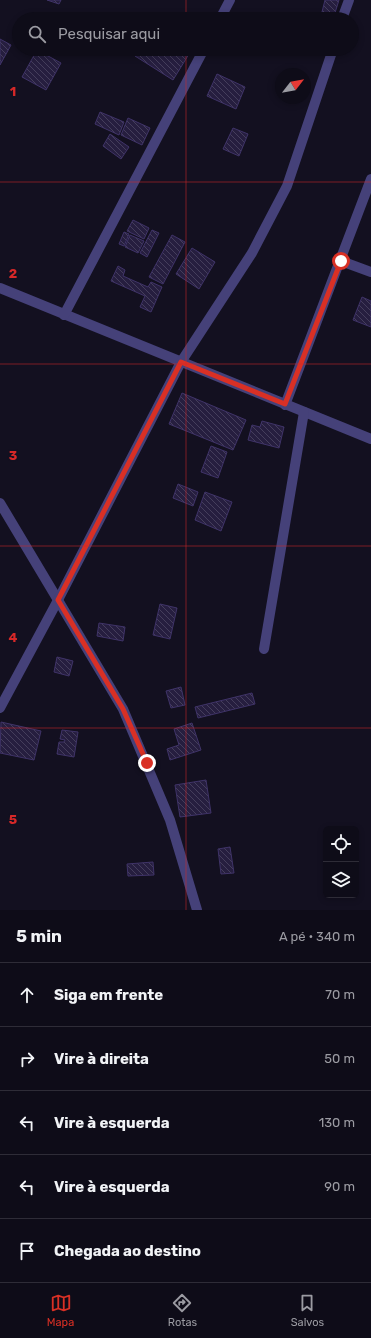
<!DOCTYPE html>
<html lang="pt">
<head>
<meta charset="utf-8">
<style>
	:root { --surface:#0e0c18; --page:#171521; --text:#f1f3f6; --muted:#9b9ba2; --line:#2e2c37; --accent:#d93025 }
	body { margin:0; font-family:Rubik,sans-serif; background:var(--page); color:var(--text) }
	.controls { position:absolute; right:12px; bottom:12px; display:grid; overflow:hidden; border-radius:6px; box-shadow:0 2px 6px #0003 }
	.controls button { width:36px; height:36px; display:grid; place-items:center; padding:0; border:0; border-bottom:1px solid var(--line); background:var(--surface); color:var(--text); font:20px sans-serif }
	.compass { position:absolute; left:275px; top:68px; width:36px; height:36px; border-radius:50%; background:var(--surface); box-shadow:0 2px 6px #0003; rotate:59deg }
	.stop { position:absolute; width:12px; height:12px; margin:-9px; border:3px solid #d93025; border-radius:50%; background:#fff }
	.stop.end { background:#d93025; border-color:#fff; box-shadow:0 1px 4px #0008 }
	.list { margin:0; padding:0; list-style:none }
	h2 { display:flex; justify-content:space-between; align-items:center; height:52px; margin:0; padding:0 16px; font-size:17px }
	h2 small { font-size:13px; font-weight:400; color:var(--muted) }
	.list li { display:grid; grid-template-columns:26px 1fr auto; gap:12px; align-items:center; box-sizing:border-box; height:64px; padding:0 16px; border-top:1px solid var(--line) }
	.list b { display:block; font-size:15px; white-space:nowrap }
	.list em { font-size:13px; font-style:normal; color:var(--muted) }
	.icon { flex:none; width:22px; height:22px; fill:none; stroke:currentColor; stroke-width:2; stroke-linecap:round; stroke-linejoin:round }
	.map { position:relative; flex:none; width:371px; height:910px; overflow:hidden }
	.search { position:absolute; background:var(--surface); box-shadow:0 2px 6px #0003; left:12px; right:12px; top:12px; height:44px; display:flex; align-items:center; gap:10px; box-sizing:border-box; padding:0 14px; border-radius:22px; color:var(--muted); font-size:15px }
	.sheet { height:372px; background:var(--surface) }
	nav { display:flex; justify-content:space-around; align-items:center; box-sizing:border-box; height:56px; border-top:1px solid var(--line); background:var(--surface); font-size:11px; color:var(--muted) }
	nav a { display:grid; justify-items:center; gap:2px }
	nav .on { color:var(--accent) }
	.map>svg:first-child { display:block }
	.building { fill:url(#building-back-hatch); stroke:#3f3368 }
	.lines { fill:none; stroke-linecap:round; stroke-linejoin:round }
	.minor { stroke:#454179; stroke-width:10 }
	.route { stroke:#d93025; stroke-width:5 }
	.grid { fill:none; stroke:#d62828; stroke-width:1; stroke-opacity:0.55 }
	.grid-label { font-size:13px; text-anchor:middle; font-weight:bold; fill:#d62828; stroke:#131020; stroke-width:3; stroke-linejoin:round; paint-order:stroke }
</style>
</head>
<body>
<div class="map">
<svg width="371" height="910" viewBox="0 0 371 910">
	<defs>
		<pattern id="building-back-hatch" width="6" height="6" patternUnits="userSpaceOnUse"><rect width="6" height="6" fill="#261e3f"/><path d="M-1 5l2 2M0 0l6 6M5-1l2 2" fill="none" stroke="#453e5c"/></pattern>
	</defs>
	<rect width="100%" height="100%" fill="#131020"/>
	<g class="building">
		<path d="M 47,0 L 61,0 L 59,4 Z"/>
		<path d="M 325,0 L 339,0 L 334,16 L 322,12 Z"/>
		<path d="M 0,39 L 11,45 L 0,65 Z"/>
		<path d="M 139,49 L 181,49 L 189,54 L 173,80 L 135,56 Z"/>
		<path d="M 37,50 L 61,63 L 46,90 L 22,77 Z"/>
		<path d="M 217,74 L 245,87 L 236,109 L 207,96 Z"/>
		<path d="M 100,112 L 124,122 L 119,135 L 95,124 Z"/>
		<path d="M 128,118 L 150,128 L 142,145 L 121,135 Z"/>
		<path d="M 233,128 L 248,134 L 239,156 L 223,149 Z"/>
		<path d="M 110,134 L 129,147 L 121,159 L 103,146 Z"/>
		<path d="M 133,220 L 149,228 L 144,239 L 127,231 Z"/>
		<path d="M 152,230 L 159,233 L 147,257 L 140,253 Z"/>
		<path d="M 124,232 L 129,234 L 124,246 L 119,244 Z"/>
		<path d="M 130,235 L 144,241 L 138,253 L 125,247 Z"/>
		<path d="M 172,235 L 185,242 L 163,284 L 149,277 Z"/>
		<path d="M 192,248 L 215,262 L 199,289 L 176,274 Z"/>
		<path d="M 118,266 L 125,270 L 123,276 L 148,287 L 151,282 L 162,287 L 151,312 L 140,307 L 145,296 L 111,281 Z"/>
		<path d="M 362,297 L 371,301 L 371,327 L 353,320 Z"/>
		<path d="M 182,393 L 246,420 L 233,450 L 169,424 Z"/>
		<path d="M 262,421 L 284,427 L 279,448 L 248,440 L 252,425 L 260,427 Z"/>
		<path d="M 211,446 L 227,452 L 218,478 L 201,472 Z"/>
		<path d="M 178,484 L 198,492 L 193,506 L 173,498 Z"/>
		<path d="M 205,492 L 232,502 L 221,531 L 195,520 Z"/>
		<path d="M 160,604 L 177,608 L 170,639 L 153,635 Z"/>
		<path d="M 99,623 L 125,627 L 123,641 L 97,636 Z"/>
		<path d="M 57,657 L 73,661 L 69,676 L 54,672 Z"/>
		<path d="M 181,687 L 185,705 L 171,708 L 166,691 Z"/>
		<path d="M 252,693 L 255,704 L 198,718 L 195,707 Z"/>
		<path d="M 1,722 L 41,731 L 34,760 L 0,753 Z"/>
		<path d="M 192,723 L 201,750 L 170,760 L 167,749 L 179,745 L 174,729 Z"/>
		<path d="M 62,730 L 78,732 L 74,757 L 57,754 L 59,742 L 64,742 L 65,740 L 60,739 Z"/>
		<path d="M 206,780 L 211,813 L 180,817 L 175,785 Z"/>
		<path d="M 230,847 L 234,873 L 221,874 L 218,849 Z"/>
		<path d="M 153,862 L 154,875 L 128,876 L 127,864 Z"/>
	</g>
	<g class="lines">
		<g class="minor">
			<path d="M 220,19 L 230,0"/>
			<path d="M 342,19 L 349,0"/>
			<path d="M 341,261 L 371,272"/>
			<path d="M 0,288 L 371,439"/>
			<path d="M 64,315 L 204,49"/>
			<path d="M 285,405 L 371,179"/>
			<path d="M 0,503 L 123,709 L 170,820 L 197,910"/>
			<path d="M 264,649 L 304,412"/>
			<path d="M 0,708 L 58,600 L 181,362 L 252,253 L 287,186 L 333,49"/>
		</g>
	</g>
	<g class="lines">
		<path class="route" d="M 147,763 L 123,709 L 58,600 L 181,362 L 285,404 L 341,261"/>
	</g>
	<path class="grid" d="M 186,0 L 186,19M 186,49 L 186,910M 0,182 L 371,182M 0,364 L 371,364M 0,546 L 371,546M 0,728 L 371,728"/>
	<g class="grid-label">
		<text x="13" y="96">1</text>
		<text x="13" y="278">2</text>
		<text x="13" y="460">3</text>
		<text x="13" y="642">4</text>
		<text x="13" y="824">5</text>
	</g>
</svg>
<div class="controls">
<button><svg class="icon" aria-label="locate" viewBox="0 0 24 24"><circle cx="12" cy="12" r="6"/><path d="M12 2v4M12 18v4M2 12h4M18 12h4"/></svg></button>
<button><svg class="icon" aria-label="layers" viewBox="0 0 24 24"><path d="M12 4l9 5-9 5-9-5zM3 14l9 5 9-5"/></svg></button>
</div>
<svg class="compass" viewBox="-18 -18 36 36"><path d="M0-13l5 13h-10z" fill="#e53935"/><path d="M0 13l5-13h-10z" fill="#9b9ba2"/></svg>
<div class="stop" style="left:341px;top:261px"></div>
<div class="stop end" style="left:147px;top:763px"></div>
<div class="search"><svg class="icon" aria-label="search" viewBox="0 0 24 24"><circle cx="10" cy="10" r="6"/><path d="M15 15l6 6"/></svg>Pesquisar aqui</div>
</div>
<section class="sheet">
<h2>5 min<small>A pé · 340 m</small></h2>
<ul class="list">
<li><svg class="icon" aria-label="ahead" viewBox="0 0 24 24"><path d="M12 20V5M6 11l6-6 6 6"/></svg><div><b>Siga em frente</b></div><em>70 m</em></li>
<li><svg class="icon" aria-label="right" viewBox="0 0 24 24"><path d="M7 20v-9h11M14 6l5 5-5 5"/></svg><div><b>Vire à direita</b></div><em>50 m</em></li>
<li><svg class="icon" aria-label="left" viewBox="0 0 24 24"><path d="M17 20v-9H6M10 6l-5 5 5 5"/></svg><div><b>Vire à esquerda</b></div><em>130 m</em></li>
<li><svg class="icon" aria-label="left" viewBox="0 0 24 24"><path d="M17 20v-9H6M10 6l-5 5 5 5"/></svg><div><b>Vire à esquerda</b></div><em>90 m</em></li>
<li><svg class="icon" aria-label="arrive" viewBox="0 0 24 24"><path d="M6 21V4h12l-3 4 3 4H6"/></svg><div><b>Chegada ao destino</b></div></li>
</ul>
</section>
<nav>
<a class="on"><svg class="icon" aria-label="map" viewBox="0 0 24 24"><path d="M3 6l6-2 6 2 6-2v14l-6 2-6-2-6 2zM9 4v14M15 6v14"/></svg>Mapa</a>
<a><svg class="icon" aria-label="directions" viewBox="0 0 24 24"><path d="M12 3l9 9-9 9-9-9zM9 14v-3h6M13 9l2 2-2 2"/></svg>Rotas</a>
<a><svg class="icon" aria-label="saved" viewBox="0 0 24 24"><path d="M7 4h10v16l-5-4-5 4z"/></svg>Salvos</a>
</nav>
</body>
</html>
